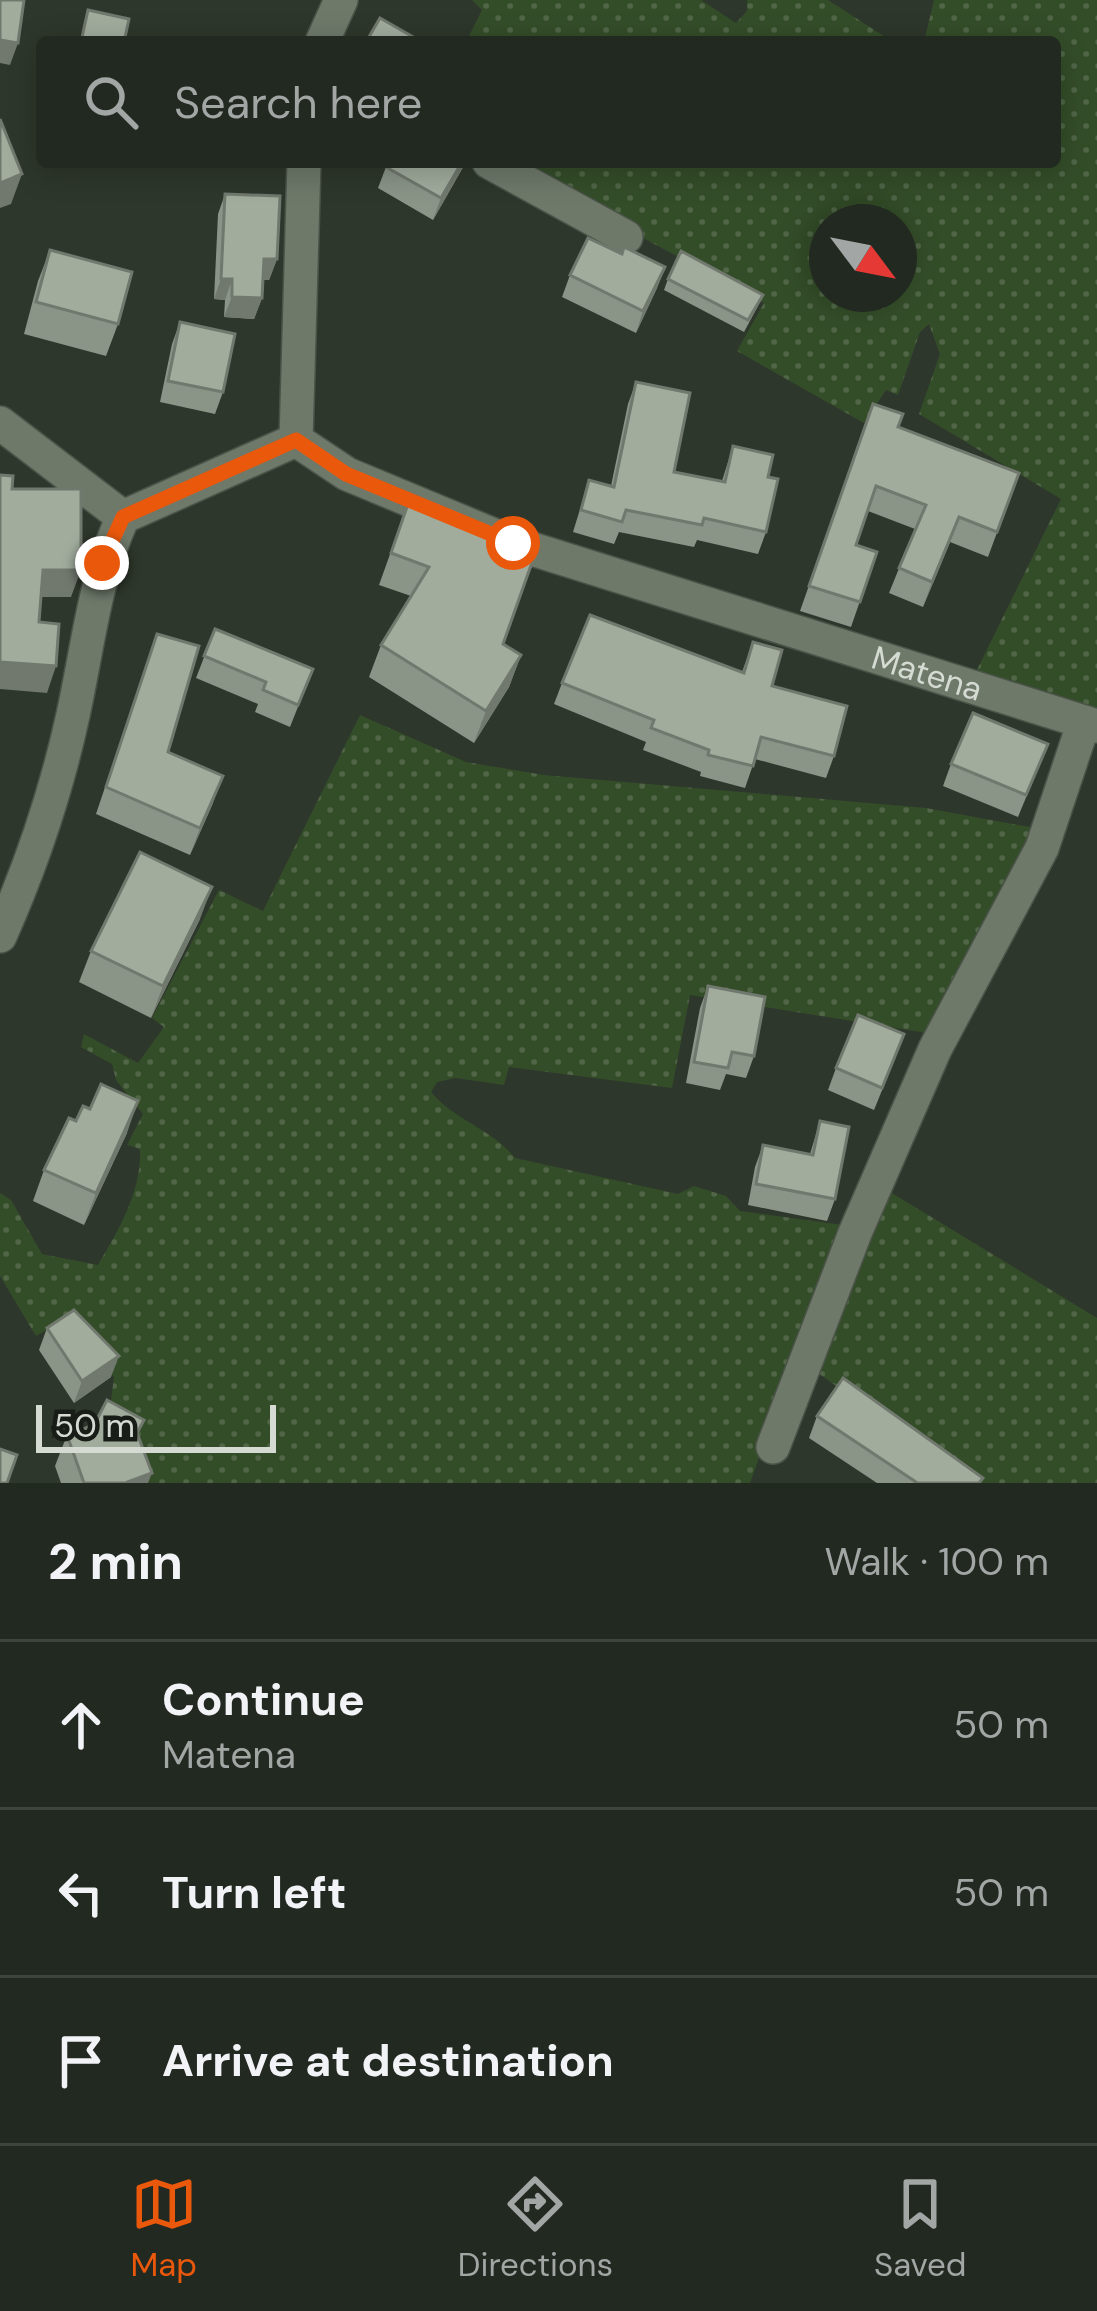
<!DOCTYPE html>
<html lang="en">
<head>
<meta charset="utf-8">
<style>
	:root { --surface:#222920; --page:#2e352d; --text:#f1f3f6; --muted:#a2a6a5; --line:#3f453e; --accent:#ea580c }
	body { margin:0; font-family:"DM Sans",sans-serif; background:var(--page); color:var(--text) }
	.compass { position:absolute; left:809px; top:204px; width:108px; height:108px; border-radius:50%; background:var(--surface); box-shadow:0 6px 30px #0003; rotate:122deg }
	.scale { position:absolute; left:36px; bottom:30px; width:240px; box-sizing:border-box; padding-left:12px; border:6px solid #d5dbd3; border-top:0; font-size:33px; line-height:42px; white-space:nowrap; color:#d5dbd3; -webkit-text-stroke:9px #191d17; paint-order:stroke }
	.stop { position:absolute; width:36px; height:36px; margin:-27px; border:9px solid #ea580c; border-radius:50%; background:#fff }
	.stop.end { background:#ea580c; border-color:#fff; box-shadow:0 3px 12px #0008 }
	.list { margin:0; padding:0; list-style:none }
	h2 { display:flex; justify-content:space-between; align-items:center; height:156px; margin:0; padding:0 48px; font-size:51px }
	h2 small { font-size:39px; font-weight:400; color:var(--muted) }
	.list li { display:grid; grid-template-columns:78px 1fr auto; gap:36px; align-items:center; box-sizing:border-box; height:168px; padding:0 48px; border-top:3px solid var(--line) }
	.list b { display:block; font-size:45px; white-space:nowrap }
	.list p { margin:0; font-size:39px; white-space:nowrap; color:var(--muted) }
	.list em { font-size:39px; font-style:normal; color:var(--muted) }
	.icon { flex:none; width:66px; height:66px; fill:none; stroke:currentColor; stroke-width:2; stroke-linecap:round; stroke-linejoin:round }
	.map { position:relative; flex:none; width:1097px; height:1483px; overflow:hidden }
	.search { position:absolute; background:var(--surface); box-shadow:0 6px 30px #0003; left:36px; right:36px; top:36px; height:132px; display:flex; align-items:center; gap:30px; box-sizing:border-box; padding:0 42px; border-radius:12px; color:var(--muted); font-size:45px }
	.sheet { height:660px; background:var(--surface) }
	nav { display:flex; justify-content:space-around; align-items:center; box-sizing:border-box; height:168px; border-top:3px solid var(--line); background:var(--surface); font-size:33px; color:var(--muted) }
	nav a { display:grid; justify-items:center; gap:6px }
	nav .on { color:var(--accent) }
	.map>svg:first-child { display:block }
	.grass { fill:url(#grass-dots); fill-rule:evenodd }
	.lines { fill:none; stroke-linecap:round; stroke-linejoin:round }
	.minor-casing { stroke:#4b5349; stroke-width:36 }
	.minor { stroke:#6e796a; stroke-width:33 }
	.wall { fill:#8a9487 }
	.shaded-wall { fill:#71786e }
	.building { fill:#a1ac9d; stroke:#71786e; stroke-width:3 }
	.route { stroke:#ea580c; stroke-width:15 }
	.labels { text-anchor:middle; stroke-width:12; stroke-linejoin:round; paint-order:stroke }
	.street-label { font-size:33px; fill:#d5dbd3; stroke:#191d17 }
</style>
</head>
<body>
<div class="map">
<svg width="1097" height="1483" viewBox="0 0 1097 1483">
	<defs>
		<pattern id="grass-dots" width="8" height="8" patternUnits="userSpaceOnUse" patternTransform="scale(3)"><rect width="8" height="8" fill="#344d29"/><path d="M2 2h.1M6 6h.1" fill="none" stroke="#506647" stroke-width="1.8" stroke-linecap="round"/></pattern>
	</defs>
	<rect width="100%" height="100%" fill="#2e372b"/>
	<g class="grass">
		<path d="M 472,0 L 701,0 L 736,23 L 747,11 L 747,0 L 828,0 L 893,42 L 466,42 L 482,10 Z"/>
		<path d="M 934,0 L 1097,0 L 1097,716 L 973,678 L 1061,499 L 919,414 L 940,354 L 929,324 L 920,332 L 898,395 L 886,390 L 864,423 L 737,351 L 764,303 L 528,176 L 536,162 L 1055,162 L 1055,42 L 924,42 ZM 827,222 L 899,222 L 899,294 L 827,294 Z"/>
		<path d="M 360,715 L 466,762 L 544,775 L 926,808 L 1035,828 L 927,1033 L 690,995 L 672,1088 L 509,1067 L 504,1085 L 456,1078 L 437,1082 L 431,1092 C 455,1121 491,1128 515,1158 L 678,1194 L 694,1186 L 726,1196 L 740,1211 L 843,1225 L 750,1483 L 142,1483 L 108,1424 L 114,1377 L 62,1321 L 36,1336 L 0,1276 L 0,1193 L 11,1200 L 42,1254 L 98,1265 C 118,1231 142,1191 140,1149 L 127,1145 L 143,1114 L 116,1080 L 112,1064 L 81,1047 L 84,1034 L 138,1063 L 164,1027 L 152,1018 L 219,890 L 263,911 Z"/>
		<path d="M 882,1187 L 1097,1318 L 1097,1483 L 970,1483 L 807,1365 Z"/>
	</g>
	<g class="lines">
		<defs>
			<g id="minor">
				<path d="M 322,42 L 341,0"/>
				<path d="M 489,162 L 626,237"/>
				<path d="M 0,423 L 123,517"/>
				<path id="s1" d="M 296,440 L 347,474 L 513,543 L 1097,726"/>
				<path d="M 296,440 L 304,162"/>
				<path d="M 0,936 C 32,864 56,793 73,715 C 88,647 94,580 123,517 L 296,440"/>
				<path d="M 773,1447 L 855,1233 L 935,1049 L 1042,848 L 1084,722"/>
			</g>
		</defs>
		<use href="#minor" class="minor-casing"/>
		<use href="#minor" class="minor"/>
	</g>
	<g class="wall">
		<path d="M 466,162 L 433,220 L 378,188 L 386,167 Z"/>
		<path d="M 225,194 L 277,259 L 269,280 L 263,280 L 262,298 L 254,319 L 224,317 L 225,300 L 214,299 L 218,214 Z"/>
		<path d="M 50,250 L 118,324 L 106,356 L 24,334 L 38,281 Z"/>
		<path d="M 622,254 L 665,267 L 657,288 L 636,333 L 562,297 L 570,275 Z"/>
		<path d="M 668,279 L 758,306 L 744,332 L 664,290 Z"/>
		<path d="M 180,322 L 223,392 L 215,414 L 160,402 L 172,344 Z"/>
		<path d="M 636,382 L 674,472 L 722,481 L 733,446 L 768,477 L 766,532 L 758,554 L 697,540 L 694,547 L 619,532 L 614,544 L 573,532 L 589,480 L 611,486 L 628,404 Z"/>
		<path d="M 873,404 L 898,427 L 1019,473 L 988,557 L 950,542 L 923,607 L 889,593 L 915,529 L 868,511 L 856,545 L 877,552 L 851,627 L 800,611 Z"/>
		<path d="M 408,504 L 503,644 L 521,655 L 509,687 L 474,743 L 369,677 L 381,645 L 411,596 L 379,585 Z"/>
		<path d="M 215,629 L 313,669 L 290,727 L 255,712 L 258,704 L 196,678 Z"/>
		<path d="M 753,642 L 772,686 L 834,756 L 826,778 L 755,759 L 745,788 L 700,776 L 701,772 L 643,750 L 646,742 L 554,704 L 562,683 L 742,672 Z"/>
		<path d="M 147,662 L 168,752 L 213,803 L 190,855 L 96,814 Z"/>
		<path d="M 1048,744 L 1018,817 L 943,786 L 951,764 Z"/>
		<path d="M 200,919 L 151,1018 L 79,982 L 91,951 Z"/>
		<path d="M 708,986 L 754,1056 L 746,1078 L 726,1074 L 720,1090 L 686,1083 L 700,1008 Z"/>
		<path d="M 896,1056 L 874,1110 L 828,1090 L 836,1068 Z"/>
		<path d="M 90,1109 L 127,1133 L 84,1225 L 33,1201 L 44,1170 L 76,1121 Z"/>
		<path d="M 820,1121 L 835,1199 L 827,1221 L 748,1205 L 755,1167 L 763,1145 L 810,1154 Z"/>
		<path d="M 47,1328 L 111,1377 L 74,1403 L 39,1350 Z"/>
		<path d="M 817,1416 L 981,1483 L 877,1483 L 809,1438 Z"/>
		<path d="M 67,1435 L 138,1436 L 148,1483 L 61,1483 L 55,1466 Z"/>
	</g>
	<g class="shaded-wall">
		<path d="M 0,40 L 18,43 L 10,65 L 0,63 Z"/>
		<path d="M 462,162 L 466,162 L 433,220 L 441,198 Z"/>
		<path d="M 22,174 L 11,204 L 0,208 L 0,183 Z"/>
		<path d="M 264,259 L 277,259 L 269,280 L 257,280 Z"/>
		<path d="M 665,267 L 657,288 L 636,333 L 643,311 Z"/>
		<path d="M 221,279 L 232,279 L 225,300 L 214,299 Z"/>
		<path d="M 232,297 L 262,298 L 254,319 L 224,317 Z"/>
		<path d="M 959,517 L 950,542 L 923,607 L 932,582 Z"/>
		<path d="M 43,570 L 81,570 L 71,597 L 33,597 Z"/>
		<path d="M 521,655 L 509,687 L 474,743 L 486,711 Z"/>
		<path d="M 0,662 L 56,666 L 47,693 L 0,689 Z"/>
		<path d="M 223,776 L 213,803 L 190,855 L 200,828 Z"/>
		<path d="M 212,887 L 200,919 L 151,1018 L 163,986 Z"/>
		<path d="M 138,1101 L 127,1133 L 84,1225 L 96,1193 Z"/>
		<path d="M 119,1356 L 111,1377 L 74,1403 L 82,1381 Z"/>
		<path d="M 152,1473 L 148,1483 L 125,1483 Z"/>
	</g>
	<g class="building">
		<path d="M 0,0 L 24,0 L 18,43 L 0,40 Z"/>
		<path d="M 88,10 L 129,19 L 124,42 L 81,42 Z"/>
		<path d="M 380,18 L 422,42 L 366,42 Z"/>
		<path d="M 0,119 L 22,174 L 0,183 Z"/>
		<path d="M 388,162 L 462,162 L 441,198 L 386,167 Z"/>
		<path d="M 225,194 L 280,196 L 277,259 L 264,259 L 262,298 L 232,297 L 232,279 L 221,279 Z"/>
		<path d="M 588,238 L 622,254 L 624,247 L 665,267 L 643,311 L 570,275 Z"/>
		<path d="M 50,250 L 132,272 L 118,324 L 36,302 Z"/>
		<path d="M 681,251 L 763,295 L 748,320 L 668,279 Z"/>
		<path d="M 180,322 L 235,334 L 223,392 L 168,381 Z"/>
		<path d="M 636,382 L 690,393 L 674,472 L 725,482 L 733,446 L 773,455 L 768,477 L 778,479 L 766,532 L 704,518 L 702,525 L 626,510 L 622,522 L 581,510 L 589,480 L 614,487 Z"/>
		<path d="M 873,404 L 903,414 L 898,427 L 1019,473 L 997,532 L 959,517 L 932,582 L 899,568 L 926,505 L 876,486 L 856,545 L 877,552 L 860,602 L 809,586 Z"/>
		<path d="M 0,475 L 13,476 L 12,489 L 81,489 L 81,570 L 43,570 L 39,622 L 59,624 L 56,666 L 0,662 Z"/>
		<path d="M 408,504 L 535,554 L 503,644 L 521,655 L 486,711 L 381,645 L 429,567 L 391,553 Z"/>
		<path d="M 590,615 L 744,673 L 753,642 L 782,650 L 772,686 L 847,706 L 834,756 L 761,737 L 753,766 L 708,755 L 709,750 L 651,728 L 654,720 L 562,683 Z"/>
		<path d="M 215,629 L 313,669 L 298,705 L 263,690 L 266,682 L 204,656 Z"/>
		<path d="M 157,634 L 199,646 L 168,752 L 223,776 L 200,828 L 106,787 Z"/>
		<path d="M 973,713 L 1048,744 L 1026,795 L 951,764 Z"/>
		<path d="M 140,852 L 212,887 L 163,986 L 91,951 Z"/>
		<path d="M 708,986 L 765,997 L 754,1056 L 732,1052 L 728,1068 L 694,1062 Z"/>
		<path d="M 858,1015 L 904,1034 L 882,1088 L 836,1068 Z"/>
		<path d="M 101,1084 L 138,1101 L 96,1193 L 44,1170 L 69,1118 L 76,1121 L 83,1106 L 90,1109 Z"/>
		<path d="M 820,1121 L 849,1127 L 835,1199 L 756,1184 L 763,1145 L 813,1155 Z"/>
		<path d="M 74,1310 L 119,1356 L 82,1381 L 47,1328 Z"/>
		<path d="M 843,1378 L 983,1478 L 979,1483 L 915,1483 L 916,1482 L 817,1416 Z"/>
		<path d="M 107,1400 L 144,1420 L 137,1433 L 152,1473 L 125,1483 L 84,1483 L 67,1435 L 94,1425 Z"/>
		<path d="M 0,1449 L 17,1455 L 7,1483 L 0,1483 Z"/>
	</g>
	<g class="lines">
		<path class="route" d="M 102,563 L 123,517 L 296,440 L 346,474 L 513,543"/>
	</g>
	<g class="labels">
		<g class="street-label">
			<text dy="12" stroke="none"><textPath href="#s1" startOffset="675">Matena</textPath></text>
		</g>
	</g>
</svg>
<svg class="compass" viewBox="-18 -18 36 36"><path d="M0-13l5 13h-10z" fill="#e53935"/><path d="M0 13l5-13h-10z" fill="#a2a6a5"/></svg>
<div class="scale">50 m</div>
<div class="stop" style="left:513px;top:543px"></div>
<div class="stop end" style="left:102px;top:563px"></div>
<div class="search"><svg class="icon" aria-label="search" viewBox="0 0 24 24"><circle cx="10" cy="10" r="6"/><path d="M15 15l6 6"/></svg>Search here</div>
</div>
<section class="sheet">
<h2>2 min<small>Walk · 100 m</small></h2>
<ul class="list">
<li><svg class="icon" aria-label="ahead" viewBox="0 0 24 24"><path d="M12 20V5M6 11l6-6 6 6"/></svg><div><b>Continue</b><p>Matena</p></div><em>50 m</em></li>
<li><svg class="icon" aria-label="left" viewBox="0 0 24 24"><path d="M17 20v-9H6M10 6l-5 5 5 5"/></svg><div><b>Turn left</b></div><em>50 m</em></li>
<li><svg class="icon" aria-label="arrive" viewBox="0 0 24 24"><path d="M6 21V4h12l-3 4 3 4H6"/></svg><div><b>Arrive at destination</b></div></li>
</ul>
</section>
<nav>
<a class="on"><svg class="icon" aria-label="map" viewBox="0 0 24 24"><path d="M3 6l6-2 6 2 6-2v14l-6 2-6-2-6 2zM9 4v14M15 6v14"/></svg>Map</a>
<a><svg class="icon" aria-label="directions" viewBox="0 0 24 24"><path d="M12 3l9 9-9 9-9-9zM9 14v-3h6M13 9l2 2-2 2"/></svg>Directions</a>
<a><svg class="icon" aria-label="saved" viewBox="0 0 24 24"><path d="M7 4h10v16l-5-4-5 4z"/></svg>Saved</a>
</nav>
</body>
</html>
